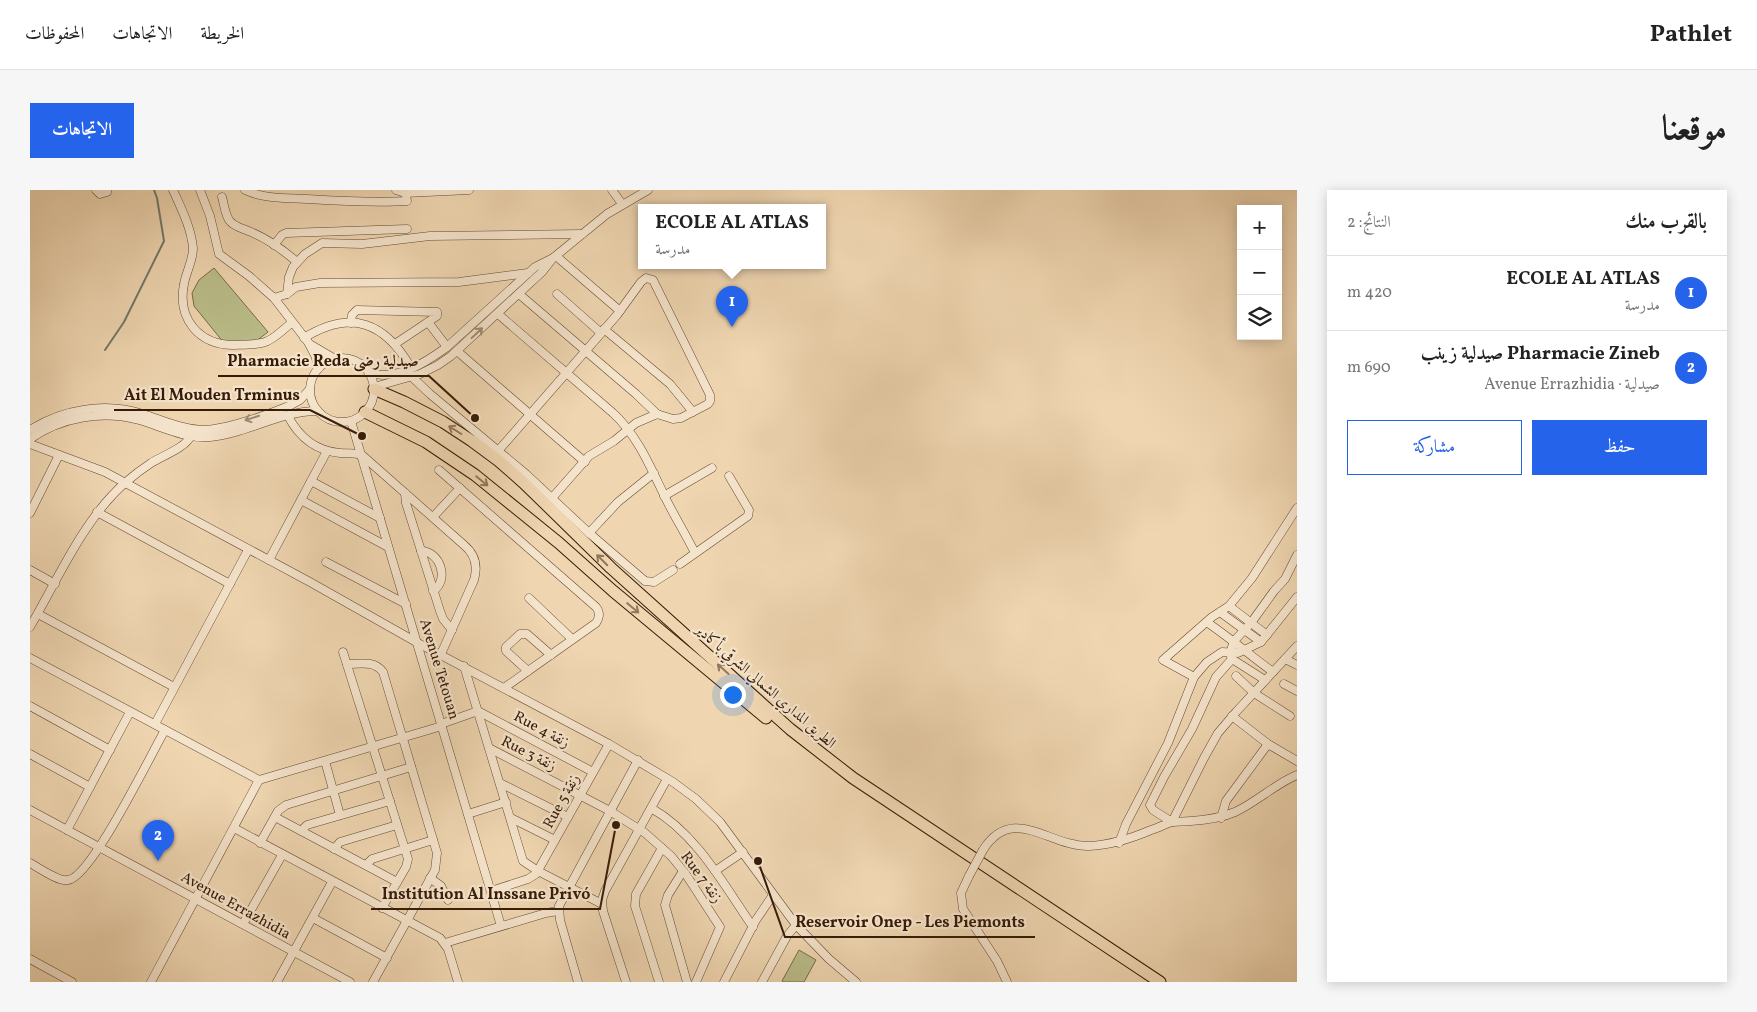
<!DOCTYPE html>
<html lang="ar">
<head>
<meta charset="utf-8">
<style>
	:root { --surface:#fff; --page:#f6f6f6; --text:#222; --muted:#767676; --line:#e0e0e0; --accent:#2563eb }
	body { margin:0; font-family:Vollkorn,Amiri,serif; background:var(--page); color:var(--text); direction:rtl }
	.controls { position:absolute; right:15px; top:15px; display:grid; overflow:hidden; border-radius:0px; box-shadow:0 2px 12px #0003 }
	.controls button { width:45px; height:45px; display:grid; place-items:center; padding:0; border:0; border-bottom:1px solid var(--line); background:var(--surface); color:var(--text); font:25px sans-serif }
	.you { position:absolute; left:702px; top:504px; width:18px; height:18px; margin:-12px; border:4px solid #fff; border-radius:50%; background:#1a73e8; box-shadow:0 0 0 8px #1a73e833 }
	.badge { display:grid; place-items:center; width:32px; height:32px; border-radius:50%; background:var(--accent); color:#fff; font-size:16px; font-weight:700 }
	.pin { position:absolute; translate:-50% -41px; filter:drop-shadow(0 1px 2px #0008) }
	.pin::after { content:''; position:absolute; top:26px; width:18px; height:15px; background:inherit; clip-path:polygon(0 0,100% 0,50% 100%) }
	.popup { position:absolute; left:608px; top:14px; width:188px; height:65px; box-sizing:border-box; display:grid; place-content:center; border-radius:0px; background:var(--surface); filter:drop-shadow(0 1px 4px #0005); font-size:16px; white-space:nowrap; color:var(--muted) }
	.popup b { font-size:19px; color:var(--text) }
	.popup::after { content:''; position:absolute; left:50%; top:100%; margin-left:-10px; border:10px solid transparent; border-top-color:var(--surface) }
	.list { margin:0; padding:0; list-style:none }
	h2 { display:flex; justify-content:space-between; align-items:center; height:65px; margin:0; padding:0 20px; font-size:21px }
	h2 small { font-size:16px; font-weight:400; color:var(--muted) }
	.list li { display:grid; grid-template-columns:32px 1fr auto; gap:15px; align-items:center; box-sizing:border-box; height:75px; padding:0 20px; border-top:1px solid var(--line) }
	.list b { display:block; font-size:19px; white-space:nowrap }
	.list p { margin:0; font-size:16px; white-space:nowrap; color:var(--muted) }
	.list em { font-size:16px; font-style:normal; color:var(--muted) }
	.actions { display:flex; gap:10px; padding:15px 20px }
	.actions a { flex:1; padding:11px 0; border:1px solid var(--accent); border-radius:0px; text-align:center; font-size:18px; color:var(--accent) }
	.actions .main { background:var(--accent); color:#fff }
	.icon { flex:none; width:28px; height:28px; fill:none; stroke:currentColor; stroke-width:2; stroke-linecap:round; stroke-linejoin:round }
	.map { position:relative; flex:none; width:1267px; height:792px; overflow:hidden; direction:ltr; border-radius:0px }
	header { display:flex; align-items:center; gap:30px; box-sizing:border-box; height:70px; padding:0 25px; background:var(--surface); border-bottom:1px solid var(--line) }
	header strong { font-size:24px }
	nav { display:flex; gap:28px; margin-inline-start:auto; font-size:18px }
	.intro { display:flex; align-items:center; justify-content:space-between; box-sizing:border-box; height:120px; padding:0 30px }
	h1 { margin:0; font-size:35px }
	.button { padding:12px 22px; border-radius:0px; background:var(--accent); color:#fff; font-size:18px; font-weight:700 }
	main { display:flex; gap:30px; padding:0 30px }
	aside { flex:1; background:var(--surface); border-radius:0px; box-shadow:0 2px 12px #0003 }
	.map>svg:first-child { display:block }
	.green { fill:#babd8a; stroke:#786c48 }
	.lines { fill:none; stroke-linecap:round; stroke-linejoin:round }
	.stream { stroke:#727a6a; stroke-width:2 }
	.minor-casing { stroke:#644a32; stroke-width:9 }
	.highway-casing { stroke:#361b07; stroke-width:13 }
	.minor { stroke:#f5e4cc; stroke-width:8 }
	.highway { stroke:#efd6b1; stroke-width:11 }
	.minor-bridge-casing { stroke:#644a32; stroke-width:9; stroke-linecap:butt }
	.minor-bridge { stroke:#f5e4cc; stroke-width:8 }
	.oneway { stroke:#9f8a73 }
	.oneway2 { stroke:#92785c }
	.labels { text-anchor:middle; stroke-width:4.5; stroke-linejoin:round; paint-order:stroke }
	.street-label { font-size:15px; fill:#361b07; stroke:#f5e4cc }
	.leader { fill:none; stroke:#361b07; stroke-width:2 }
	.callout-dot { fill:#361b07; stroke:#f5e4cc; stroke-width:2 }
	.callout-label { font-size:16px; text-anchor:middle; font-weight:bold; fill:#361b07; stroke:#f5e4cc; stroke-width:4.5; stroke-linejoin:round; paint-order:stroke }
</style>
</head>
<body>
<header>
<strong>Pathlet</strong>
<nav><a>الخريطة</a><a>الاتجاهات</a><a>المحفوظات</a></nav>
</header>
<div class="intro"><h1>موقعنا</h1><a class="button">الاتجاهات</a></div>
<main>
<aside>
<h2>بالقرب منك<small>النتائج: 2</small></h2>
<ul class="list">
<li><span class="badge">1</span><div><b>ECOLE AL ATLAS</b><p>مدرسة</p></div><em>420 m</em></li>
<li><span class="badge">2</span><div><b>Pharmacie Zineb صيدلية زينب</b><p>صيدلية · Avenue Errazhidia</p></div><em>690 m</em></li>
</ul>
<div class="actions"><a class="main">حفظ</a><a>مشاركة</a></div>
</aside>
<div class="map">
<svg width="1267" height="792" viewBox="0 0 1267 792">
	<rect width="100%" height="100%" fill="#efd6b1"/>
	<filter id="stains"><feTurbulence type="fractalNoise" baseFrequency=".004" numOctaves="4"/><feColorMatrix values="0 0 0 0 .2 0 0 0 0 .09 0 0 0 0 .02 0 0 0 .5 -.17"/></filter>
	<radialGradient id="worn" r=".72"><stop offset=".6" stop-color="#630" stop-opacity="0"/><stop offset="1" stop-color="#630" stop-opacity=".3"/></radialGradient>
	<g class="green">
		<path d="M 184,78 L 238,142 L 225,152 L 194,153 L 164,116 L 162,103 L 169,90 Z"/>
		<path d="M 769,760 L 786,770 L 774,792 L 754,792 L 752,791 Z"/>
	</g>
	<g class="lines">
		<path class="stream" d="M 75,160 L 94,132 L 134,51 L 127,8 L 124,0"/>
		<defs>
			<g id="minor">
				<path d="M 66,0 L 70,4 L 77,2 L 77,0"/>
				<path d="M 143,0 C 151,18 161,37 163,58 C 163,71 156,82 154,94 C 147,129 169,155 204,155 C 236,154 237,155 261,133"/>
				<path d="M 170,0 L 180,26 L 189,64 L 219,86 L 244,108 L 278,152 L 285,165 L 289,178"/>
				<path d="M 215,0 C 234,9 256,8 276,9 C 310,11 343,13 377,11 L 375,0"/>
				<path d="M 366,0 L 375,3 L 439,0"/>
				<path d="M 582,0 L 592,14"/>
				<path d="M 192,7 C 194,14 195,24 199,30 C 203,36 211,38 216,40 C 235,47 252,59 267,72"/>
				<path d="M 244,55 L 252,45 L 256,43 L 377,39"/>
				<path d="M 526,66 L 590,121"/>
				<path d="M 257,104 L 259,87 L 263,77 L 275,64 L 292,53 L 332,54 L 400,46 L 552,44"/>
				<path d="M 489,104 L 606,204 L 627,224"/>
				<path d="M 527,104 L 571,143"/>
				<path d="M 244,108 L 257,104 L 266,97 L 290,93 L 429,92 L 498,83"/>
				<path d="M 468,124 L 583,223 C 607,245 620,276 634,305 C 643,324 655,343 665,363"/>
				<path d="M 398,132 L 417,157"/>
				<path d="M 321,133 L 322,125 L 327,120 L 407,122 L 407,126 L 365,154"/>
				<path d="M 574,139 L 640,194 L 663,222"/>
				<path d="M 274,148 C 321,119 355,132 381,178"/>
				<path d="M 281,155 L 305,169"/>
				<path d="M 427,161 L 555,272"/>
				<circle cx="312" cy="200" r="32"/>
				<path d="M 339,183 C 367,191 395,173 417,157 L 505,77 L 523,68 L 577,24 L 618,0"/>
				<path d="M 382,187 L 400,204 L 496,284 L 559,343 L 615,391 L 624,392 L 643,380"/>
				<path d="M 344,197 L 390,184 L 408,175 L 421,166 L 512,82 L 523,68"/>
				<path d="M 258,226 C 269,247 286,261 310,263 C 318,264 326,262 333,266 L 434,355 C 445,364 448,376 444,390 L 411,464"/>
				<path d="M 321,231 L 471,736"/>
				<path d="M 0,240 C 33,219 75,212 113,224 C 132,230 151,239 172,240 C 195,240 237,225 259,216 L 270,210 L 280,199"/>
				<path d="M 0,249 C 31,227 73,220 109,230 C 133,237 155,249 180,247 C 216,244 250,221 287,221"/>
				<path d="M 0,254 L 75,282 L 280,392 L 388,453 L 579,554 L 643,592 L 666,609 L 690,632 L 766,735 L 799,769 L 826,792"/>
				<path d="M 468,261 L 587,125 L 611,92 L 616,88 L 623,90 L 680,205 L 680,211 L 678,214 L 651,228 L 643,229 L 627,224 L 606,233 L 584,251 L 559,266 L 522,308"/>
				<path d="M 409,280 L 566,417 C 570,422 570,427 566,433 L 474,498"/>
				<path d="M 281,291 L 350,328"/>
				<path d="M 375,303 L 376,313 L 410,421 L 413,429 L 422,440"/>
				<path d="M 634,306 L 682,278"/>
				<path d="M 271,310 L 358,357"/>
				<path d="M 67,322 L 200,394"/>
				<path d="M 0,323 L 29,265"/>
				<path d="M 403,327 L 430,298"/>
				<path d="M 559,343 L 588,312 L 624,283"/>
				<path d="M 391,361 C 410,361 420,390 403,401"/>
				<path d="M 1267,365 L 1255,389 L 1244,401 L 1221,433 L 1204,451 L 1200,463 L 1202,469 L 1186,487 L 1162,539 L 1134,587 L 1120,615 L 1123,620 L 1142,632 L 1174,568 L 1188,543 L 1206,522 L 1267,456"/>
				<path d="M 239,370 L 297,261"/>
				<path d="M 296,372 L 376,414"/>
				<path d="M 650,374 L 718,326 L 719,320 L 699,286"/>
				<path d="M 0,380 L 25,394"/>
				<path d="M 499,408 L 542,449"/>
				<path d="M 1199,416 L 1237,445"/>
				<path d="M 1190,422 L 1231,452"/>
				<path d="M 8,424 L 144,497"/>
				<path d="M 1178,433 C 1200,448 1221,466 1243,482"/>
				<path d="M 0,437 C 28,389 54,328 96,292 C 104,285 112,279 121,273 C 132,266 155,258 161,246"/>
				<path d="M 313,462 L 378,669 L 376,677 L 352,718"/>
				<path d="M 0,468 L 229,590 L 412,536"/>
				<path d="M 1202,469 L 1235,490"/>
				<path d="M 1255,469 L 1267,475"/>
				<path d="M 317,474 C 330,474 344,470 353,482 L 407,663 L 405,680 L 343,792"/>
				<path d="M 434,476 L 493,671 L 508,681 L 572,714"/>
				<path d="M 498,481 L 476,461 L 476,457 L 490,444 L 497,444 L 521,465"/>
				<path d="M 1206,486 L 1224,503 L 1260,526"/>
				<path d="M 1164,487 L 1133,470 L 1182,427 L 1199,416 L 1222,388 L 1267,318"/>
				<path d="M 1254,494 L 1267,501"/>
				<path d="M 0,516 L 80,560"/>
				<path d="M 1202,526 L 1238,554 L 1267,571"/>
				<path d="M 125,534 L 218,360"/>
				<path d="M 411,534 L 448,521 L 563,582"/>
				<path d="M 459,558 L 580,621 L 615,643 L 641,666 L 655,683 L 690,737 L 666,792"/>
				<path d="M 0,564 L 60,597"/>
				<path d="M 295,571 L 310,625"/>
				<path d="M 470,593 L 538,627"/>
				<path d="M 621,618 C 666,643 694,695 723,737"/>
				<path d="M 0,620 L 320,792"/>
				<path d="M 438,624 L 476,612"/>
				<path d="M 245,627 L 367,692"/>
				<path d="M 481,628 L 525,650"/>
				<path d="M 1191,628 L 1196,611 L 1238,554"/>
				<path d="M 204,638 L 410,748 L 418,759 L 428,792"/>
				<path d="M 37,640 L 100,522"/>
				<path d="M 271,641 L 277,635 L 360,611"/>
				<path d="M 230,653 L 248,621 L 256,615 L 381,577"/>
				<path d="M 1089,653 L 1096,634 L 1138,553 L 1164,487 L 1177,472 L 1192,462 L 1208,463 L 1231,452 L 1267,407"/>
				<path d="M 304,659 L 310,652 L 367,635"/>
				<path d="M 953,660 C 983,613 1019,657 1059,656 C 1081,655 1100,649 1121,640 C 1128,638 1135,634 1142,632 C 1148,631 1155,632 1161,631 C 1176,630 1191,628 1205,622 C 1227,612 1245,594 1267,585"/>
				<path d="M 0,673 C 9,678 29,692 38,690 C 61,688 121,564 135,540"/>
				<path d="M 336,675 L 342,669 L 403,650"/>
				<path d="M 653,681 L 638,705 L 635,715 L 657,792"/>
				<path d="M 685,681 L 713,662"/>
				<path d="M 939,686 L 931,703 L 933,719 L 967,771 L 977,792"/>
				<path d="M 400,688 L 411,696 L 418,710"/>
				<path d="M 461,701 L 498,689 L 506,684 L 579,554"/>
				<path d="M 283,728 L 357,768"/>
				<path d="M 213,734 L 252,665"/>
				<path d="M 415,753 L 516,723 L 528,721"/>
				<path d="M 0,769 L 42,792"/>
				<path d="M 121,792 L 229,590"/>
				<path d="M 247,792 L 302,692"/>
				<path d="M 548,792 L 530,730 L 529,716 L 608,570"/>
				<path d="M 596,792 L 573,721 L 572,710 L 575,701 L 637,589"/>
				<path d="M 629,792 L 605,716 L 606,704 L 632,658"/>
				<path d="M 694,792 L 726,730 L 743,705"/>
				<path d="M 732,792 L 757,746 L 766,735"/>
			</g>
			<g id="highway">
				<path d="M 344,199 L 374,212 L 413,232 L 442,251 L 469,271 L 494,293 L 581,378 L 760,539 L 823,588 L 1130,792"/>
				<path d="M 335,222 L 396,252 L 445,285 L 529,353 L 583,401 L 736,528"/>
			</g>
		</defs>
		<use href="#minor" class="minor-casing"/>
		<use href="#highway" class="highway-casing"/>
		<use href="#minor" class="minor"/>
		<use href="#highway" class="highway"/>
		<defs>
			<path id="minor-bridge" d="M 939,686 L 953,660"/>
		</defs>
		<use href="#minor-bridge" class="minor-bridge-casing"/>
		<use href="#minor-bridge" class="minor-bridge"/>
	</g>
	<defs><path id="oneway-shaft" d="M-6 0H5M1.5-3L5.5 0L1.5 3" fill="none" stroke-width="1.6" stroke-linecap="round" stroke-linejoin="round" transform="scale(1.25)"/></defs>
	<g class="oneway">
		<use href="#oneway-shaft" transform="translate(447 143) rotate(-43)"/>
		<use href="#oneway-shaft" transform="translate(222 228) rotate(162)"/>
	</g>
	<g class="oneway2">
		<use href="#oneway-shaft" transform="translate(425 240) rotate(-148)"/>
		<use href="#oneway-shaft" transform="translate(452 291) rotate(39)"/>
		<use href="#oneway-shaft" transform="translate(572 370) rotate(-135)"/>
		<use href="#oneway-shaft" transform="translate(603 418) rotate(40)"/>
		<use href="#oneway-shaft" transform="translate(693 479) rotate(-138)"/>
	</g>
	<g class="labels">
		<g class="street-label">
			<text transform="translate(410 479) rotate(73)" y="5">Avenue Tetouan</text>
			<text transform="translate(736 496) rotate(41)" y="5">الطريق المداري الشمالي الشرقي بأكادير</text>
			<text transform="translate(512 539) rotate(28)" y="5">Rue 4 زنقة</text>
			<text transform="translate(499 563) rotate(27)" y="5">Rue 3 زنقة</text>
			<text transform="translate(531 611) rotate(-61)" y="5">Rue 5 زنقة</text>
			<text transform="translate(672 687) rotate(54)" y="5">Rue 7 زنقة</text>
			<text transform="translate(206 715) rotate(29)" y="5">Avenue Errazhidia</text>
		</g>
	</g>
	<path class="leader" d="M445 228L399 186H188M332 246L280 220H84M586 635L570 719H341M728 671L755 747H1005"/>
	<g class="callout-dot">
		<circle cx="445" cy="228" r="5"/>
		<circle cx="332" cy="246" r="5"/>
		<circle cx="586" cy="635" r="5"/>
		<circle cx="728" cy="671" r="5"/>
	</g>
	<g class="callout-label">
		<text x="293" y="176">Pharmacie Reda صيدلية رضى</text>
		<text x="182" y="210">Ait El Mouden Trminus</text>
		<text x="456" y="709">Institution Al Inssane Privó</text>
		<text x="880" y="737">Reservoir Onep - Les Piemonts</text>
	</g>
	<rect width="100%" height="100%" filter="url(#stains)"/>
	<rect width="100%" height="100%" fill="url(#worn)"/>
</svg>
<div class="controls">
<button>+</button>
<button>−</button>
<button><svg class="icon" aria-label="layers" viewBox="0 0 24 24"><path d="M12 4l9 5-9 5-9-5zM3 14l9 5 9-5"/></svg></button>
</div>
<div class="you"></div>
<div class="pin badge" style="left:702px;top:137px">1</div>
<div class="popup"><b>ECOLE AL ATLAS</b>مدرسة</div>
<div class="pin badge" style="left:128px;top:671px">2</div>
</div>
</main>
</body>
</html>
